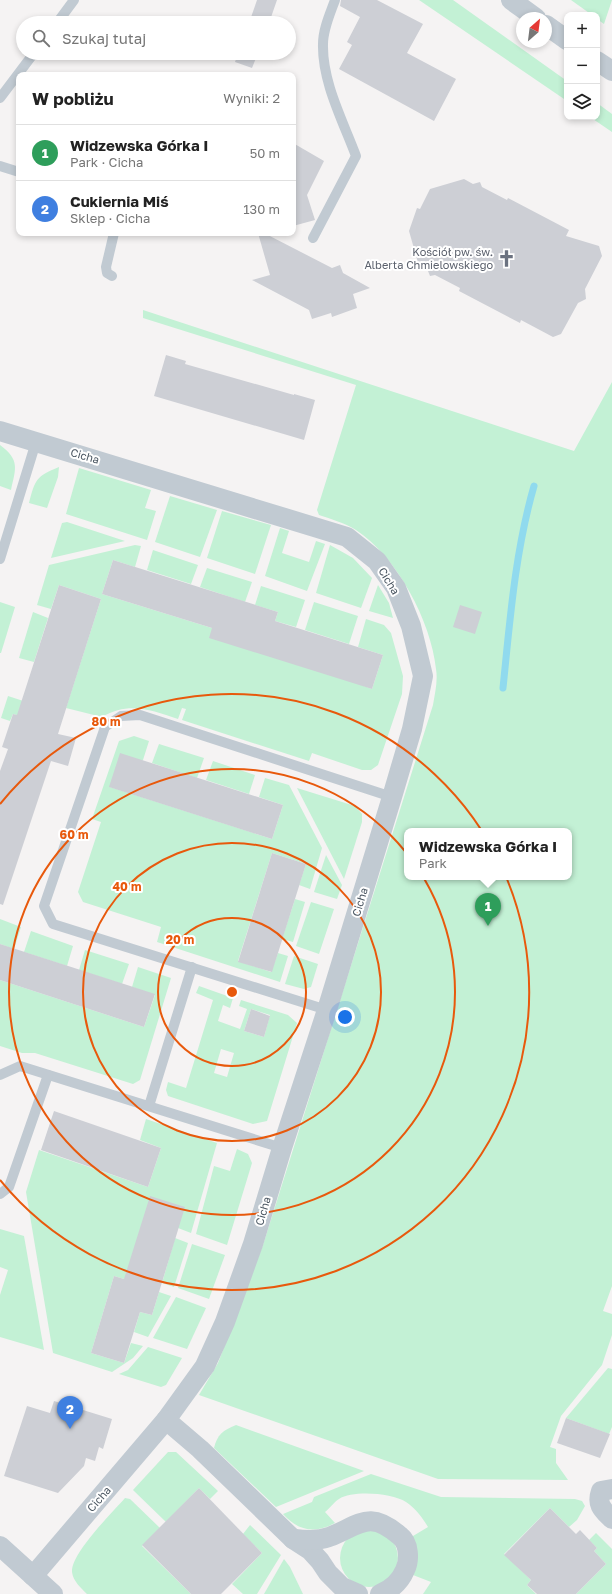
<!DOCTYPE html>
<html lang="pl">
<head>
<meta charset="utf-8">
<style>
	:root { --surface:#fff; --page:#f6f6f6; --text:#222; --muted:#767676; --line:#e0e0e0; --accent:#111827 }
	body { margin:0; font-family:"Golos Text",sans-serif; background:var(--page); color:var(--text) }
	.controls { position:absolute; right:12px; top:12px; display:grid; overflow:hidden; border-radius:8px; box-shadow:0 2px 6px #0003 }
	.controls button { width:36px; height:36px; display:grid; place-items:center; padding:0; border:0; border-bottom:1px solid var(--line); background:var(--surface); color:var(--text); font:20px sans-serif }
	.compass { position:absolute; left:516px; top:12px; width:36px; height:36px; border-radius:50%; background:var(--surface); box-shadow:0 2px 6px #0003; rotate:28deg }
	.you { position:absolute; left:345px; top:1017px; width:14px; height:14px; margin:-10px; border:3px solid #fff; border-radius:50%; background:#1a73e8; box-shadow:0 0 0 6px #1a73e833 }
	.badge { display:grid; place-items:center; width:26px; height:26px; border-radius:50%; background:var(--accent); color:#fff; font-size:13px; font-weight:700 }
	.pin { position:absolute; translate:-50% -33px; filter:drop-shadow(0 1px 2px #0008) }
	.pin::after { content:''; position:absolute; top:21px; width:14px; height:12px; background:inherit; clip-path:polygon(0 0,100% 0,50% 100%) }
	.popup { position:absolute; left:404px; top:828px; width:168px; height:52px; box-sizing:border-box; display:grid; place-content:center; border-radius:8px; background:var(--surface); filter:drop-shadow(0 1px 3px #0005); font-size:13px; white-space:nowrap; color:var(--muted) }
	.popup b { font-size:15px; color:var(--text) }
	.popup::after { content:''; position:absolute; left:50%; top:100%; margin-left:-8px; border:8px solid transparent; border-top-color:var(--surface) }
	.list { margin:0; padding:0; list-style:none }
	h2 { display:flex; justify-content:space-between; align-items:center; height:52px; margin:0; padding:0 16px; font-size:17px }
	h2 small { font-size:13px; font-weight:400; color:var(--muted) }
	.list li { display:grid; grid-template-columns:26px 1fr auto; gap:12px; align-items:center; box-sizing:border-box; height:56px; padding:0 16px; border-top:1px solid var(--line) }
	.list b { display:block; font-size:15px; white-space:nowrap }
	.list p { margin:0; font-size:13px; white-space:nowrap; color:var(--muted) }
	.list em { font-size:13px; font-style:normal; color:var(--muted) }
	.icon { flex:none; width:22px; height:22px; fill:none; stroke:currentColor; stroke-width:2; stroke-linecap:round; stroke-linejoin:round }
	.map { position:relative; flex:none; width:612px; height:1594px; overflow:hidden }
	.search { position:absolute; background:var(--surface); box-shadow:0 2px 6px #0003; left:16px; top:16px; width:280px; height:44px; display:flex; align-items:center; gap:10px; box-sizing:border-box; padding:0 14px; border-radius:22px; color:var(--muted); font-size:15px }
	.panel { position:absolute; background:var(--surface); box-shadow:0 2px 6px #0003; left:16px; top:72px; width:280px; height:164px; border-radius:8px }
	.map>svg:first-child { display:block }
	.green { fill:#c3f1d5; fill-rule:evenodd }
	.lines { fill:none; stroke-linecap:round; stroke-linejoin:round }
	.stream { stroke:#90daee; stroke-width:7 }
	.building { fill:#cdcfd5 }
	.lane { stroke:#c1cad2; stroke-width:10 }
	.street { stroke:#c1cad2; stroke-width:20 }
	.ring { fill:none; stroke:#e8590c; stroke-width:2 }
	.labels { text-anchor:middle; stroke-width:4; stroke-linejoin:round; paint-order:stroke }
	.worship-label { font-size:11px; fill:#5b616d; stroke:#fff; text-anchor:end }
	.street-label { font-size:11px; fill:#4a5661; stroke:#fff }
	.centre { fill:#e8590c; stroke:#fff; stroke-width:2 }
	.ring-label { font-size:12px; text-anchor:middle; font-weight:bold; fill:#e8590c; stroke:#fff; stroke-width:4; stroke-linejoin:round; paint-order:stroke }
</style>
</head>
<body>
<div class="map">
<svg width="612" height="1594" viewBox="0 0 612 1594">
	<rect width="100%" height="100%" fill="#f5f3f3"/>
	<g class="green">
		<path d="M 419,0 L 453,0 L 567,81 L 567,101 Z"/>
		<path d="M 571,0 L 612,0 L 604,24 L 597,19 L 597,15 L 592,15 Z"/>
		<path d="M 597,103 L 612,114 L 612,132 L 590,117 L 597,117 Z"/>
		<path d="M 143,310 L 574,451 L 612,382 L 612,1286 L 603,1311 L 612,1314 L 612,1335 L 602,1365 L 561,1416 L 550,1447 L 556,1449 L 556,1463 L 568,1480 L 438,1479 L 199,1395 L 218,1363 L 263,1245 L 433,705 C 435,693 438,681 436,669 C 431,621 397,557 356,530 C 345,523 331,519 319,515 L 317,510 L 356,385 L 143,318 ZM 407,831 L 569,831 L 569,877 L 407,877 Z"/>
		<path d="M 0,445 C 20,460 16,468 11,490 L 0,486 Z"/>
		<path d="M 59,467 L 58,477 L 47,508 L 29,503 C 35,480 36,476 59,467 Z"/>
		<path d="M 79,468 L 151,490 L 145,508 L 156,511 L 147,540 L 66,514 Z"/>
		<path d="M 170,496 L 217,510 L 200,557 L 155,542 Z"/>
		<path d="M 222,511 L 271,525 L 255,574 L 207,558 Z"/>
		<path d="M 67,522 L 125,541 L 51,558 L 62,523 Z"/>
		<path d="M 280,528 L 289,531 L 282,553 L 309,562 L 316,541 L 325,544 L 307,591 L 265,576 Z"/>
		<path d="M 135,545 L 141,546 L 135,567 L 113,560 L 102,594 L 212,628 L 372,689 L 383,655 L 358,647 L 366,619 L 384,625 L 391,633 L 403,676 L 402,694 L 378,765 L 371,770 L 362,770 L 312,753 L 309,761 L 182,720 L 186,709 L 182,708 L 178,719 C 151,710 129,701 102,717 L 66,708 L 101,599 L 59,585 L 51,609 L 37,605 L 49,565 Z"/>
		<path d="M 330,545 L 353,558 L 372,578 L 361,608 L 316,593 Z"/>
		<path d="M 153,550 L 198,565 L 191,584 L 147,570 Z"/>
		<path d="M 207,568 L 252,582 L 245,602 L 200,587 Z"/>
		<path d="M 378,585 L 389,603 L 393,618 L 369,611 Z"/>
		<path d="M 261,586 L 305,600 L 296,627 L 275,621 L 278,612 L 255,605 Z"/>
		<path d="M 0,602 L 15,607 L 1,653 L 0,653 Z"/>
		<path d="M 314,602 L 358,616 L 349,644 L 305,630 Z"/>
		<path d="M 33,612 L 48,618 L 34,662 L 19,658 Z"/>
		<path d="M 8,696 L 54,711 L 47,724 L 13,714 L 10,721 L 1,718 Z"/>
		<path d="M 134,736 L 149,741 L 143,760 L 110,787 L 272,839 L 283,805 L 259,797 L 265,778 L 289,785 L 322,848 L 310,889 L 299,885 L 306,864 L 272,853 L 238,961 L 271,972 L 278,953 L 288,956 L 280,982 L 157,942 L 161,927 L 83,902 L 78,892 L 101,822 L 92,819 L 119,741 Z"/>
		<path d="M 159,744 L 204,758 L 197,778 L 152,763 Z"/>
		<path d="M 213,761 L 255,775 L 249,794 L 206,780 Z"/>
		<path d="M 297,788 L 355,806 L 362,814 L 362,822 L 344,879 Z"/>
		<path d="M 326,855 L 342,885 L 337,899 L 314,892 Z"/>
		<path d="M 295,899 L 305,902 L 293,942 L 282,939 Z"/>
		<path d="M 311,902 L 334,909 L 319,954 L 296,946 Z"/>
		<path d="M 0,919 L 21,927 L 14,949 L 0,944 Z"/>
		<path d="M 31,931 L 73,946 L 67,966 L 24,952 Z"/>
		<path d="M 85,950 L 129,964 L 122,984 L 79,970 Z"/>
		<path d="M 294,956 L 318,964 L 311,987 L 304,989 L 285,984 Z"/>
		<path d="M 138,967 L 171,978 L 140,1080 L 133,1084 L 35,1053 L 22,1053 L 0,1046 L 0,980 L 144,1027 L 155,995 L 132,987 Z"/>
		<path d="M 199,986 L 233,998 L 230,1008 L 223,1005 L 218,1021 L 240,1029 L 247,1009 L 239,1006 L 241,1000 L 288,1015 L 297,1023 L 267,1121 L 253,1124 L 168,1096 L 166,1090 L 168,1082 L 186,1088 L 213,1000 L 196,993 ZM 251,1009 L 270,1015 L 264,1037 L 244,1031 ZM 221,1049 L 234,1053 L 227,1077 L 214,1073 Z"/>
		<path d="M 146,1119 L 217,1143 L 191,1233 L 178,1228 L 124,1279 L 114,1276 L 91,1353 L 124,1363 L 131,1343 L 143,1346 L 133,1358 L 112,1372 L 53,1353 L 26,1192 L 39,1150 L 148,1187 L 161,1148 L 140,1140 Z"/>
		<path d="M 237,1149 L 248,1154 L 252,1163 L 227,1245 L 196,1234 L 214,1166 L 230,1171 Z"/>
		<path d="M 0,1229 L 24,1236 L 44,1350 L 0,1337 L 0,1295 L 8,1270 L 0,1267 Z"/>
		<path d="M 175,1238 L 188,1243 L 174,1287 L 162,1283 Z"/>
		<path d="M 192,1244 L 225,1255 L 209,1299 L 178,1288 Z"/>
		<path d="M 159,1292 L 171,1296 L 148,1337 L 134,1332 L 140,1312 L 152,1315 Z"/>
		<path d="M 176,1297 L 206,1308 L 187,1349 L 153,1338 Z"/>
		<path d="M 148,1347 L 182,1358 L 166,1385 L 161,1387 L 119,1374 L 128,1370 Z"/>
		<path d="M 608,1368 L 612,1369 L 612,1427 L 609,1434 L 566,1418 Z"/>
		<path d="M 236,1425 L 364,1471 L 276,1507 L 214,1448 C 217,1435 223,1430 236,1425 Z"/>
		<path d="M 168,1452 L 176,1452 L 218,1491 L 210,1499 L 199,1488 L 166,1522 L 133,1490 Z"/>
		<path d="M 371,1474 L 441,1497 L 575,1499 L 582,1501 L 585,1506 L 577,1520 L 569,1527 L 550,1508 L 504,1554 L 531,1580 L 527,1585 L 536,1594 L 423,1594 L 431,1582 L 413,1575 L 413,1536 L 428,1527 C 422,1517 416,1509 406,1502 C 392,1493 353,1490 339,1499 C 334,1502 330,1508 325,1512 L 335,1523 C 315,1534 298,1531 283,1514 L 312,1502 L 314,1497 Z"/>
		<path d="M 125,1498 L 130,1499 L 160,1528 L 142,1546 L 191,1594 L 87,1594 C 81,1588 73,1581 72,1572 C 71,1553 113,1512 125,1498 Z"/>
		<path d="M 250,1525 L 281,1555 L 257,1594 L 243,1594 L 232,1584 L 262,1553 L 243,1534 Z"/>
		<circle cx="369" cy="1558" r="29"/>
		<path d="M 596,1533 L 612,1549 L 612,1594 L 576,1594 L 606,1564 L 594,1551 L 597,1548 L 589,1540 Z"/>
		<path d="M 284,1559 L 290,1567 L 303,1594 L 264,1594 Z"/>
	</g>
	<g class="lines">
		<path class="stream" d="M 503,688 C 510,620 515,552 534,486"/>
	</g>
	<g class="building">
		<path d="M 257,0 L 277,0 L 269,23 L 249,23 Z"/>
		<path d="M 341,0 L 377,0 L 423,24 L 407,53 L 456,79 L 434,121 L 339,69 L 352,45 L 347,42 L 360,17 L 340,6 Z"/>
		<path d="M 238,53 L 258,53 L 252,68 L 235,62 Z"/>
		<path d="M 293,143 L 324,161 L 307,195 L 315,220 L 293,226 Z"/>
		<path d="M 464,179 L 473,184 L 480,182 L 482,187 L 507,200 L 508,198 L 569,230 L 566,236 L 599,246 L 602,256 L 585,289 L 586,299 L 578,303 L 561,334 L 553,337 L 521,320 L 520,323 L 459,291 L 460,288 L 435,275 L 430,276 L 428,271 L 419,266 L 409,231 L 417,208 L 420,209 L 430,189 Z"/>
		<path d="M 258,233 L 264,233 L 332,268 L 340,265 L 343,273 L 370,288 L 353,294 L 357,308 L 332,317 L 331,313 L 312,319 L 309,310 L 252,280 L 270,275 Z"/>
		<path d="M 166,355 L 186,361 L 185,364 L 294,395 L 294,394 L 315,400 L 304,440 L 154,396 Z"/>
		<path d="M 113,560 L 278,612 L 275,621 L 383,655 L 372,689 L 209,638 L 212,628 L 102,594 Z"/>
		<path d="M 59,585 L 101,599 L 58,734 L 76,738 L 68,766 L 51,761 L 3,905 L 0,904 L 0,771 L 8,749 L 2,747 L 13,714 L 17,715 Z"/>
		<path d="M 460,605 L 482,612 L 475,634 L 453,627 Z"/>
		<path d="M 120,753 L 283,805 L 272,839 L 109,787 Z"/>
		<path d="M 272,853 L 306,864 L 272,972 L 238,962 Z"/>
		<path d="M 0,944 L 155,994 L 144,1027 L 0,980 Z"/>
		<path d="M 251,1009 L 270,1016 L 264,1037 L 244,1031 Z"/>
		<path d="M 54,1111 L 161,1148 L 148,1187 L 41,1150 Z"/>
		<path d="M 150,1196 L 185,1207 L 152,1315 L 140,1312 L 124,1363 L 91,1353 L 114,1276 L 124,1279 Z"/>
		<path d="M 54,1401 L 112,1419 L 103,1449 L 99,1447 L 95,1461 L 86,1458 L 84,1466 L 58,1493 L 4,1476 L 27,1406 L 50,1413 Z"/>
		<path d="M 566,1418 L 610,1434 L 600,1458 L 557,1443 Z"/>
		<path d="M 199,1488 L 262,1553 L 221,1594 L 191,1594 L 142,1545 Z"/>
		<path d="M 550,1508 L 576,1534 L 580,1530 L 597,1548 L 594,1551 L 606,1564 L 576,1594 L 537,1594 L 527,1585 L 531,1580 L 504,1555 Z"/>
	</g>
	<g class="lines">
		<g class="lane">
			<path d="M 57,23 L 74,0"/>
			<path d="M 0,98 L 34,53"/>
			<path d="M 0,166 L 19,172"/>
			<path d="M 313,238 L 356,156 C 343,121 322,82 323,44 C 323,29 330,14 335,0"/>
			<path d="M 112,276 L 107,273 L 106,267 L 114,233"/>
			<path d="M 0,559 L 36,442"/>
			<path d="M 327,1010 L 53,924 L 44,906 L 105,727 L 121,716 L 140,715 L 392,797"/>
			<path d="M 0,1075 L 20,1066 L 282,1148"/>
			<path d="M 149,1106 L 192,967"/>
			<path d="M 0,1194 L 9,1187 L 48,1075"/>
		</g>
		<g class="street">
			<path d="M 511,0 L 536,18"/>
			<path d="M 546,25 L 567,40"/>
			<path d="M 597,61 L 612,71"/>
			<path d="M 0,431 L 347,537 L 377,561 L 396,588 L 411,626 L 423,676 L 412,729 L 392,797 L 327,1010 L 282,1148 L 253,1244 L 225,1322 L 205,1366 L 166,1420 L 33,1576"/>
			<path d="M 166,1420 L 200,1449 L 293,1539 L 310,1550 L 320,1561 L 328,1573 L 342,1587 L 358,1594"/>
			<path d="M 612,1489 L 601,1491 C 596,1505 603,1510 612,1519"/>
			<path d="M 293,1539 C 305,1540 317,1541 329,1537 C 360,1525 369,1509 400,1536 C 409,1543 410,1560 405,1570 C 400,1582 392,1589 380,1594"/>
			<path d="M 0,1546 L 53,1594"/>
		</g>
	</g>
	<g class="ring">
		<circle cx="232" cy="992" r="74"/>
		<circle cx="232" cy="992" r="149"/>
		<circle cx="232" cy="992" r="223"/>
		<path d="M0 804A298 298 0 1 1 0 1180"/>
	</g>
	<defs>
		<symbol id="church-bare" viewBox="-9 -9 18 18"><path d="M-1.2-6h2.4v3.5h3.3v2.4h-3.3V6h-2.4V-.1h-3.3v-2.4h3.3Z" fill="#6b7280" stroke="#fff" stroke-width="2.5" paint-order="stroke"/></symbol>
	</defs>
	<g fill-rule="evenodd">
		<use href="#church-bare" x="494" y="246" width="25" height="25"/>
	</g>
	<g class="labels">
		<g class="worship-label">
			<text x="493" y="256">Kościół pw. św.<tspan x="493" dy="13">Alberta Chmielowskiego</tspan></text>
		</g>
		<g class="street-label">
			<text transform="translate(85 456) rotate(16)" y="4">Cicha</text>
			<text transform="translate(389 581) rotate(59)" y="4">Cicha</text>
			<text transform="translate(360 902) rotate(-73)" y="4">Cicha</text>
			<text transform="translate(263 1211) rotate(-74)" y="4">Cicha</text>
			<text transform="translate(99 1499) rotate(-49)" y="4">Cicha</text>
		</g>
	</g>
	<circle cx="232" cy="992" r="6" class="centre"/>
	<g class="ring-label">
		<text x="106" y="726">80 m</text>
		<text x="74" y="839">60 m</text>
		<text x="127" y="891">40 m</text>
		<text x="180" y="944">20 m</text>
	</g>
</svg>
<div class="controls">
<button>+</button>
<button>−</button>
<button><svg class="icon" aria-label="layers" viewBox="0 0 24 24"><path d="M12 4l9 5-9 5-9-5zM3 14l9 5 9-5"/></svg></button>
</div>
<svg class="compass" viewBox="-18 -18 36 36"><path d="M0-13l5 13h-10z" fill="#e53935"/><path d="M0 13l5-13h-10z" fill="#767676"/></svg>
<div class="you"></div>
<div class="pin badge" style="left:488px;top:926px;background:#2e9e5b">1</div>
<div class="popup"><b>Widzewska Górka I</b>Park</div>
<div class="pin badge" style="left:70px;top:1429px;background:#3f7fe0">2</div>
<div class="search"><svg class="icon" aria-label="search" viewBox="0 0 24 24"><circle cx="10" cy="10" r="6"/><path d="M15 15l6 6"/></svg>Szukaj tutaj</div>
<section class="panel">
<h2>W pobliżu<small>Wyniki: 2</small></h2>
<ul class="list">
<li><span class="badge" style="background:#2e9e5b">1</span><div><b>Widzewska Górka I</b><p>Park · Cicha</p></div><em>50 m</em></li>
<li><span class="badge" style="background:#3f7fe0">2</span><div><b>Cukiernia Miś</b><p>Sklep · Cicha</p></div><em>130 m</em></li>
</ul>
</section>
</div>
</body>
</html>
